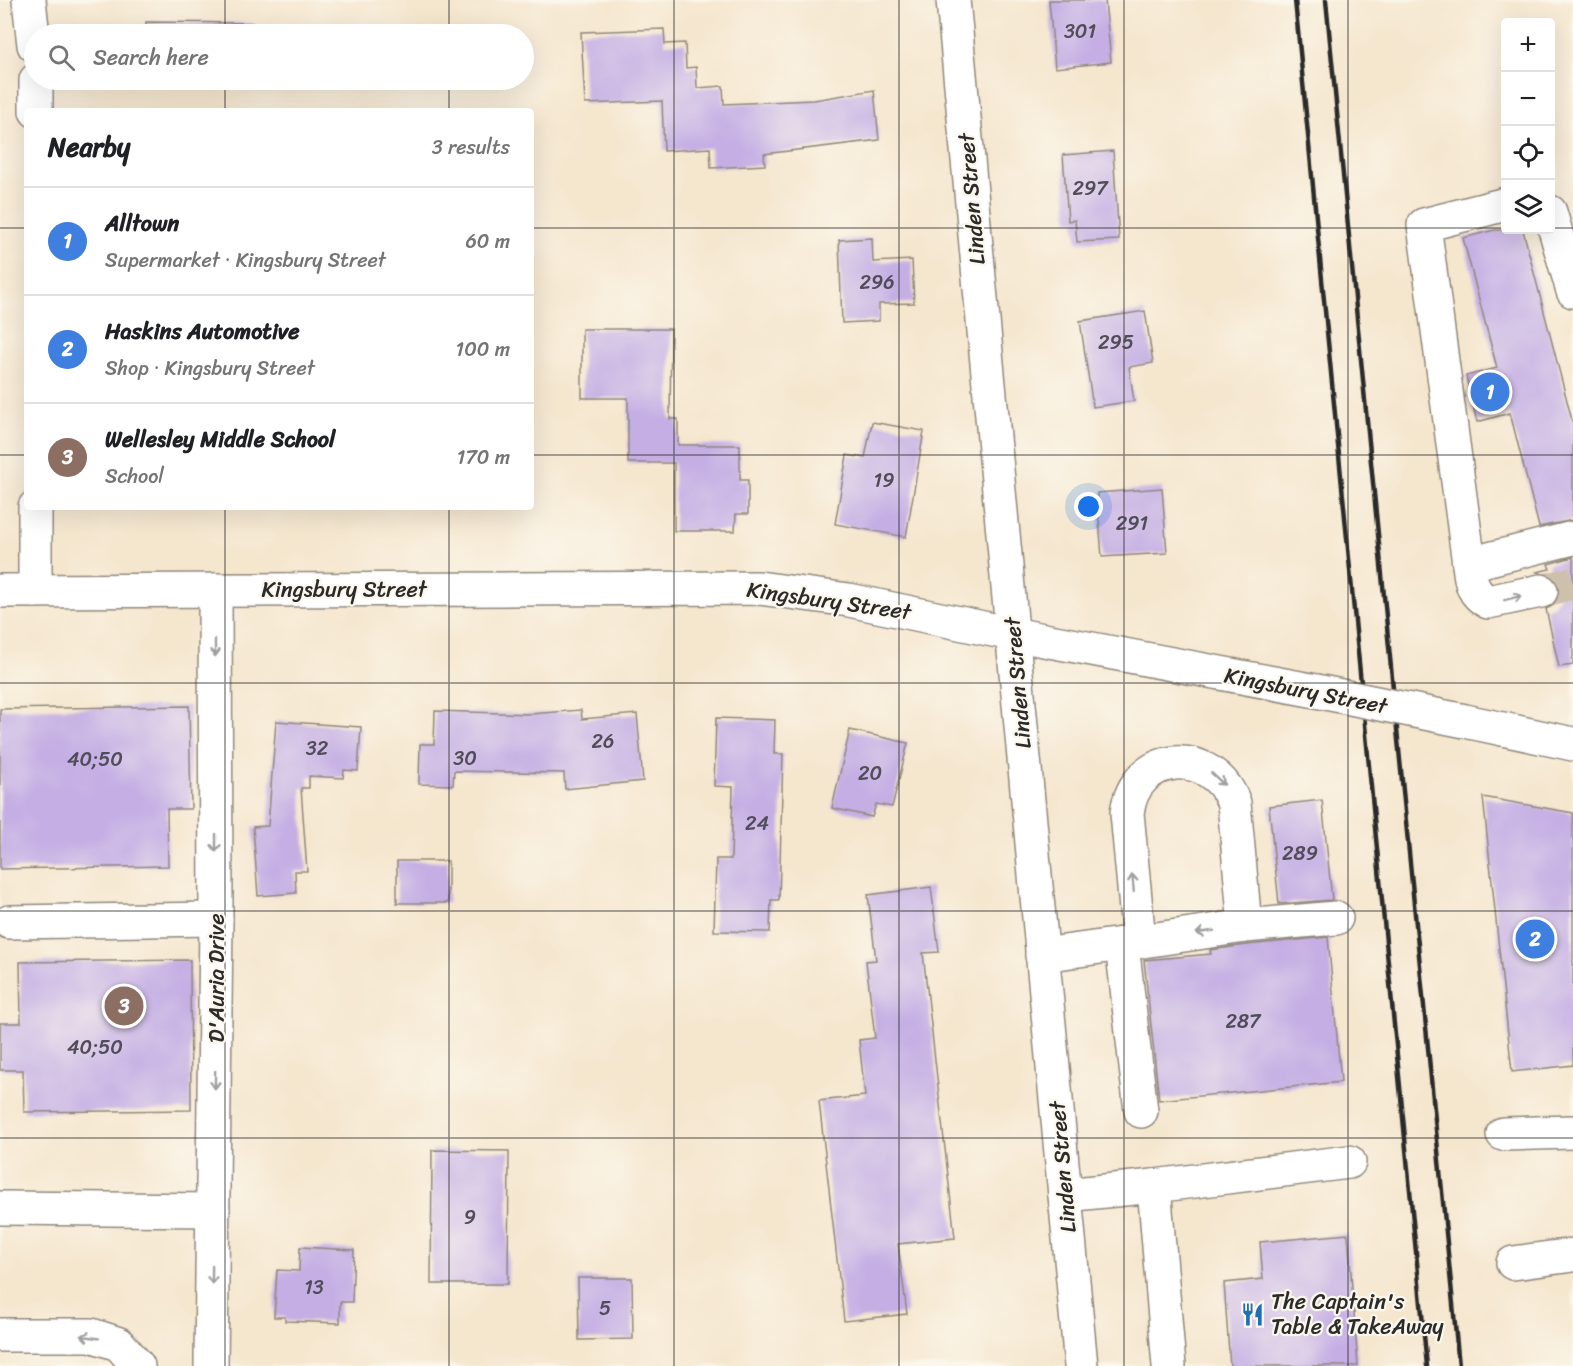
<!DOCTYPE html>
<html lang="en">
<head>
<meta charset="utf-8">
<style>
	:root { --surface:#fff; --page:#f6f6f6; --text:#202124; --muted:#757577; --line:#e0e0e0; --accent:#0b8043 }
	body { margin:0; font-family:Sriracha,sans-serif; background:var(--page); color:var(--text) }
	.controls { position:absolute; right:18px; top:18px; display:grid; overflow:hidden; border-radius:6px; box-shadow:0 6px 24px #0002 }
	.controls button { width:54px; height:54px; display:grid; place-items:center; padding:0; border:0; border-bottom:2px solid var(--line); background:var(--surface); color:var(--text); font:30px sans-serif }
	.you { position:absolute; left:1089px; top:507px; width:21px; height:21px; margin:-15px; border:4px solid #fff; border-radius:50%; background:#1a73e8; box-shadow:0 0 0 9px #1a73e833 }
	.badge { display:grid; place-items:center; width:39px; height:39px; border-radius:50%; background:var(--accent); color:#fff; font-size:20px; font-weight:700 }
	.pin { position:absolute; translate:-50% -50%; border:3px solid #fff; box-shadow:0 2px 6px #0006 }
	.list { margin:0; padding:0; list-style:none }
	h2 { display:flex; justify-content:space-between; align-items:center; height:78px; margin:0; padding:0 24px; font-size:26px }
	h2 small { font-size:20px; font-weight:400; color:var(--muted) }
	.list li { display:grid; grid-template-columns:39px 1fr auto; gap:18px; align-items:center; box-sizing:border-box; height:108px; padding:0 24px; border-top:2px solid var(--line) }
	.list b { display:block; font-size:22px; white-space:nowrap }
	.list p { margin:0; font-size:20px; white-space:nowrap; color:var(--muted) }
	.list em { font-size:20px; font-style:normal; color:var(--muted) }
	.icon { flex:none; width:33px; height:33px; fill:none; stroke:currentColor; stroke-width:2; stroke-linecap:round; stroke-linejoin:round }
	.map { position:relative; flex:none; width:1573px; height:1366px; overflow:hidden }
	.search { position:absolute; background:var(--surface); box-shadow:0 6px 24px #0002; left:24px; top:24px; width:510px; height:66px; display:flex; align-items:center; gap:15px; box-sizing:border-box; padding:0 21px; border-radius:33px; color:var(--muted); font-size:22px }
	.panel { position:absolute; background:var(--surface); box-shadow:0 6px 24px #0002; left:24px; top:108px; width:510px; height:402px; border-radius:6px }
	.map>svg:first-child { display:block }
	.building { fill:#c4aee4 }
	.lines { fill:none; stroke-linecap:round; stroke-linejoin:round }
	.minor-tunnel { stroke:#cdc1ad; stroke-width:33; stroke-dasharray:33 16; stroke-linecap:butt }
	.minor-casing { stroke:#90887c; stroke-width:36 }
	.major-casing { stroke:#90887c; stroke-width:36 }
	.minor { stroke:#fff; stroke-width:33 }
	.major { stroke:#fff; stroke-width:33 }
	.rail { stroke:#2b2b2b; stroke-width:4.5 }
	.major-bridge-casing { stroke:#90887c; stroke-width:36; stroke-linecap:butt }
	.major-bridge { stroke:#fff; stroke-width:33 }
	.oneway { stroke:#a0a0a0 }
	.grid { fill:none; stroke:#2b2b2b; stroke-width:1.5; stroke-opacity:0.55 }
	.labels { text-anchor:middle; stroke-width:4.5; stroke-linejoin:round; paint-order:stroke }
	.number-label { font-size:20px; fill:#514c59 }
	.street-label { font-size:22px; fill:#2b2b2b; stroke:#fbf7ec }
	.poi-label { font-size:22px; fill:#2b2b2b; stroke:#fbf7ec; text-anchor:start }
</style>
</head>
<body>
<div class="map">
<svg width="1573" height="1366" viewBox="0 0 1573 1366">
	<rect width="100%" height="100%" fill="#fbf7ec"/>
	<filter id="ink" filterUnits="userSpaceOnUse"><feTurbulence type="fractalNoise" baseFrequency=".0167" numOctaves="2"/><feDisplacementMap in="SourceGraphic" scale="12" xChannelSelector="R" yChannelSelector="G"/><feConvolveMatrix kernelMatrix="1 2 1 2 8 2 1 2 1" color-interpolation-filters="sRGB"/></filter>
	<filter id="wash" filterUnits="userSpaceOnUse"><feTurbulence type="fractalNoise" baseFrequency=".008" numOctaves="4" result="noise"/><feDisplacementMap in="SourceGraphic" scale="24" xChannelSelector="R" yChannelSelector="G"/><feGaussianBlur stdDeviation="1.35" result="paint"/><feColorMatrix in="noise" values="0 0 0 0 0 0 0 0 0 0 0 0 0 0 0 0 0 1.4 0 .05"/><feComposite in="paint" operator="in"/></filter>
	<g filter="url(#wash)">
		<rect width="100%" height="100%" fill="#f5e6ce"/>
		<g id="blocks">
			<g class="building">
				<path d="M 1049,0 L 1105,0 L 1111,62 L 1055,68 Z"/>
				<path d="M 146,22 L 253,23 L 253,34 L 146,34 Z"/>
				<path d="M 664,29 L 665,44 L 685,43 L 686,68 L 696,67 L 697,88 L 723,86 L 724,104 L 814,100 L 874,90 L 879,140 L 764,154 L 765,165 L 711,168 L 710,148 L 664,151 L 662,101 L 585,104 L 581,32 Z"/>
				<path d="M 145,80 L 253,80 L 253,82 Z"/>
				<path d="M 410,80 L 501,80 L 411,85 Z"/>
				<path d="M 1113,151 L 1119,240 L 1077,242 L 1075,220 L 1068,221 L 1063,155 Z"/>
				<path d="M 1494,230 L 1523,230 L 1573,424 L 1573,520 L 1539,527 L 1510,413 L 1477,422 L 1466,376 L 1497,368 L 1463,238 Z"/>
				<path d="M 872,238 L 873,262 L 912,260 L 914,303 L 879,304 L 879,321 L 842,323 L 839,240 Z"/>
				<path d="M 1145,311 L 1153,363 L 1129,367 L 1134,401 L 1093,407 L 1080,321 Z"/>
				<path d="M 582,329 L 671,329 L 670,419 L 678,419 L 678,445 L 740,445 L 740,480 L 748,480 L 748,514 L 736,514 L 735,531 L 674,531 L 674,463 L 628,463 L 628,398 L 582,398 Z"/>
				<path d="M 872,422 L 924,431 L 906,537 L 835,524 L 847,455 L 865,458 Z"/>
				<path d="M 1162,488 L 1167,553 L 1102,557 L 1097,493 Z"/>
				<path d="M 1573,557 L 1573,665 L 1559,667 L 1546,609 L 1554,605 L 1559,597 L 1559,587 L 1555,578 L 1537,572 L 1550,569 L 1548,564 Z"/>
				<path d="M 189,706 L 191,809 L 167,809 L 168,866 L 0,869 L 0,709 Z"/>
				<path d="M 581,710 L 582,719 L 637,714 L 643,781 L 565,789 L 564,773 L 454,771 L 453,785 L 419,784 L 420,744 L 434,744 L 435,711 L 530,714 Z"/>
				<path d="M 716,718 L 775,720 L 774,754 L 783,754 L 779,900 L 771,900 L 770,932 L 714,931 L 716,859 L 731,859 L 733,787 L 714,786 Z"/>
				<path d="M 276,721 L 361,727 L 358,771 L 344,770 L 343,778 L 309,776 L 309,788 L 301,788 L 307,871 L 295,871 L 296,893 L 258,896 L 253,827 L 268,826 Z"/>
				<path d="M 850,730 L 908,743 L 892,807 L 876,804 L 872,817 L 832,808 Z"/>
				<path d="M 1483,797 L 1573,813 L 1573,1065 L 1512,1072 Z"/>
				<path d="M 1322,800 L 1332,900 L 1279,904 L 1269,806 Z"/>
				<rect x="397" y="861" width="51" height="42"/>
				<path d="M 931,887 L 939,952 L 923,953 L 955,1238 L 898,1244 L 907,1314 L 844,1321 L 819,1101 L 865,1096 L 859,1040 L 875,1038 L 866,961 L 876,960 L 868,895 Z"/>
				<path d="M 1328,937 L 1341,1082 L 1159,1100 L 1144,960 L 1211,954 L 1210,950 L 1247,945 Z"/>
				<path d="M 190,960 L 191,1110 L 24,1112 L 23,1070 L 0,1070 L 0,1023 L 21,1023 L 20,962 Z"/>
				<path d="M 432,1150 L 509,1151 L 508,1284 L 431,1284 Z"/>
				<path d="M 1348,1234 L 1358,1366 L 1230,1366 L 1224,1283 L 1263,1279 L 1260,1242 Z"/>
				<path d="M 300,1247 L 354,1250 L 352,1302 L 340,1302 L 340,1323 L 285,1321 L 285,1317 L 274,1317 L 277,1270 L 299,1271 Z"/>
				<path d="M 578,1278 L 632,1278 L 633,1339 L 579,1340 Z"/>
			</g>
		</g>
	</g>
	<g filter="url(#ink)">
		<use href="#blocks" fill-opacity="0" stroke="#90887c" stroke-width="1.5"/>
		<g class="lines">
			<path class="minor-tunnel" d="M 1541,591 L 1573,583"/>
			<defs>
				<g id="minor">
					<path d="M 29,0 L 34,45"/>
					<path d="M 953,0 L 1081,1366"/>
					<path d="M 36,111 L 36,80"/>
					<path d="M 1506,204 L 1424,225 L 1469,564 L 1573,538"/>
					<path d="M 1550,212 L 1573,291"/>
					<path d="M 1469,564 C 1471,580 1471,593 1488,602 L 1541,591"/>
					<path d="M 35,591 L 35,507"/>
					<path d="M 9,922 L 216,919"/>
					<path d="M 1245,926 L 1336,918"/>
					<path d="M 1122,944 L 1141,1111"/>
					<path d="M 1042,955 C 1110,946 1178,936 1245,926 L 1234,803 C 1212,746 1135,750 1127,813 L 1139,941"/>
					<path d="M 1503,1134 L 1573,1132"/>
					<path d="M 1154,1186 L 1349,1162"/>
					<path d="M 1065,1195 L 1154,1186 L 1169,1366"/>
					<path d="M 1,1208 L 213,1210"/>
					<path d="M 1513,1263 L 1573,1255"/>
					<path d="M 0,1335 L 91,1335 L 119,1344 L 138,1366"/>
					<path d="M 211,1366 L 216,919 L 215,590"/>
				</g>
				<g id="major">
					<path d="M 0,591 L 759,588 L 849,600 L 1012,634 L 1316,691"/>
					<path d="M 1465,721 L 1573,744"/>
				</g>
			</defs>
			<use href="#minor" class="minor-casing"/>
			<use href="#major" class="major-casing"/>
			<use href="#minor" class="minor"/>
			<use href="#major" class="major"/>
			<g class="rail">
				<path d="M 1295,0 L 1427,1366"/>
				<path d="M 1326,0 L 1459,1366"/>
			</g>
			<defs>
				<path id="major-bridge" d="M 1316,691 L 1465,721"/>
			</defs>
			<use href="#major-bridge" class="major-bridge-casing"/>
			<use href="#major-bridge" class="major-bridge"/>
		</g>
		<defs><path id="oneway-shaft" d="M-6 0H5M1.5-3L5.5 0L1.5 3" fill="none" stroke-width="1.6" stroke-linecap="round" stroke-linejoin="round" transform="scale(1.5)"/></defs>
		<g class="oneway">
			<use href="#oneway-shaft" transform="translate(1513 598) rotate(-14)"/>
			<use href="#oneway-shaft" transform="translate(215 648) rotate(90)"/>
			<use href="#oneway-shaft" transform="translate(1218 779) rotate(42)"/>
			<use href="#oneway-shaft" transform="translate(216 843) rotate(90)"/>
			<use href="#oneway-shaft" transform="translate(1133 883) rotate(-95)"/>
			<use href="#oneway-shaft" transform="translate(1205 932) rotate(172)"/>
			<use href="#oneway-shaft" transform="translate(215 1080) rotate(91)"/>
			<use href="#oneway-shaft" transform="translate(212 1275) rotate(91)"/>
			<use href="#oneway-shaft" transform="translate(90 1337) rotate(-171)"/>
		</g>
	</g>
	<path class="grid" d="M 225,0 L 225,34M 449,0 L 449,34M 674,0 L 674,1366M 899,0 L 899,1366M 1124,0 L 1124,1366M 1348,0 L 1348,1366M 225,80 L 225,111M 449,80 L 449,111M 0,228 L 27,228M 531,228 L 1506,228M 1550,228 L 1573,228M 0,455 L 27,455M 531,455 L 1573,455M 225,507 L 225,1366M 449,507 L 449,1366M 0,683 L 1573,683M 0,911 L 1573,911M 0,1138 L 1573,1138"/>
	<defs>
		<symbol id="restaurant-bare" viewBox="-9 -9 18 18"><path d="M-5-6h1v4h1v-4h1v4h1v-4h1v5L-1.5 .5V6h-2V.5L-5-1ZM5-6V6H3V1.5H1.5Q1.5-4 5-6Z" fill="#1f6fb2" stroke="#fbf7ec" stroke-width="2.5" paint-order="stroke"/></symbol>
	</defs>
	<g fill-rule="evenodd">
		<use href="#restaurant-bare" x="1236" y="1298" width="33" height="33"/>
	</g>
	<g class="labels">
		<g class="number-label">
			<text x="1080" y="38">301</text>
			<text x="1090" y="195">297</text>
			<text x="877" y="289">296</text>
			<text x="1116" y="349">295</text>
			<text x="884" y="487">19</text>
			<text x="1132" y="530">291</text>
			<text x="603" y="748">26</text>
			<text x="317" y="755">32</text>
			<text x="465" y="765">30</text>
			<text x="95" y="766">40;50</text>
			<text x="870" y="780">20</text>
			<text x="757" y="830">24</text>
			<text x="1300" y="860">289</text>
			<text x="1243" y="1028">287</text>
			<text x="95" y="1054">40;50</text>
			<text x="470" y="1224">9</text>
			<text x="314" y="1294">13</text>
			<text x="605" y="1315">5</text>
		</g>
		<g class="street-label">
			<text transform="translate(971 199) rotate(-95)" y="8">Linden Street</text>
			<text x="344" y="597">Kingsbury Street</text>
			<text transform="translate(829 600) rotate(8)" y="8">Kingsbury Street</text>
			<text transform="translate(1017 683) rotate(-95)" y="8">Linden Street</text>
			<text transform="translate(1306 690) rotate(11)" y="8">Kingsbury Street</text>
			<text transform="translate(216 978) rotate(-90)" y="8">D'Auria Drive</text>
			<text transform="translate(1062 1167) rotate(-95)" y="8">Linden Street</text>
		</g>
		<g class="poi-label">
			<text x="1271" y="1309">The Captain's<tspan x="1271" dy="25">Table &amp; TakeAway</tspan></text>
		</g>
	</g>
</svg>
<div class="controls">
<button>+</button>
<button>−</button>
<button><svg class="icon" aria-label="locate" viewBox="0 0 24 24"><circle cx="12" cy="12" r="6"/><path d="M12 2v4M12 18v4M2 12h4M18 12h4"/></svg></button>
<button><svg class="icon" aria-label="layers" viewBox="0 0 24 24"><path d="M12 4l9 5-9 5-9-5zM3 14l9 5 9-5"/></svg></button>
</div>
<div class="you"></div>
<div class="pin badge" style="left:1490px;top:392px;background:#3f7fe0">1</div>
<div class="pin badge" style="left:1535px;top:939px;background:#3f7fe0">2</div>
<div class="pin badge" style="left:124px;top:1006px;background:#8d6e63">3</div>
<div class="search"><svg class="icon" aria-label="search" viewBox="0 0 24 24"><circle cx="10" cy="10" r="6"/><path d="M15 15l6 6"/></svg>Search here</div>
<section class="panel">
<h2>Nearby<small>3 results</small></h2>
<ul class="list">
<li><span class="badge" style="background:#3f7fe0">1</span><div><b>Alltown</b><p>Supermarket · Kingsbury Street</p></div><em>60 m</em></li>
<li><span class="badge" style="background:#3f7fe0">2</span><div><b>Haskins Automotive</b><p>Shop · Kingsbury Street</p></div><em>100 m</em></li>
<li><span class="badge" style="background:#8d6e63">3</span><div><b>Wellesley Middle School</b><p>School</p></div><em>170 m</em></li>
</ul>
</section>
</div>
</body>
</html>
